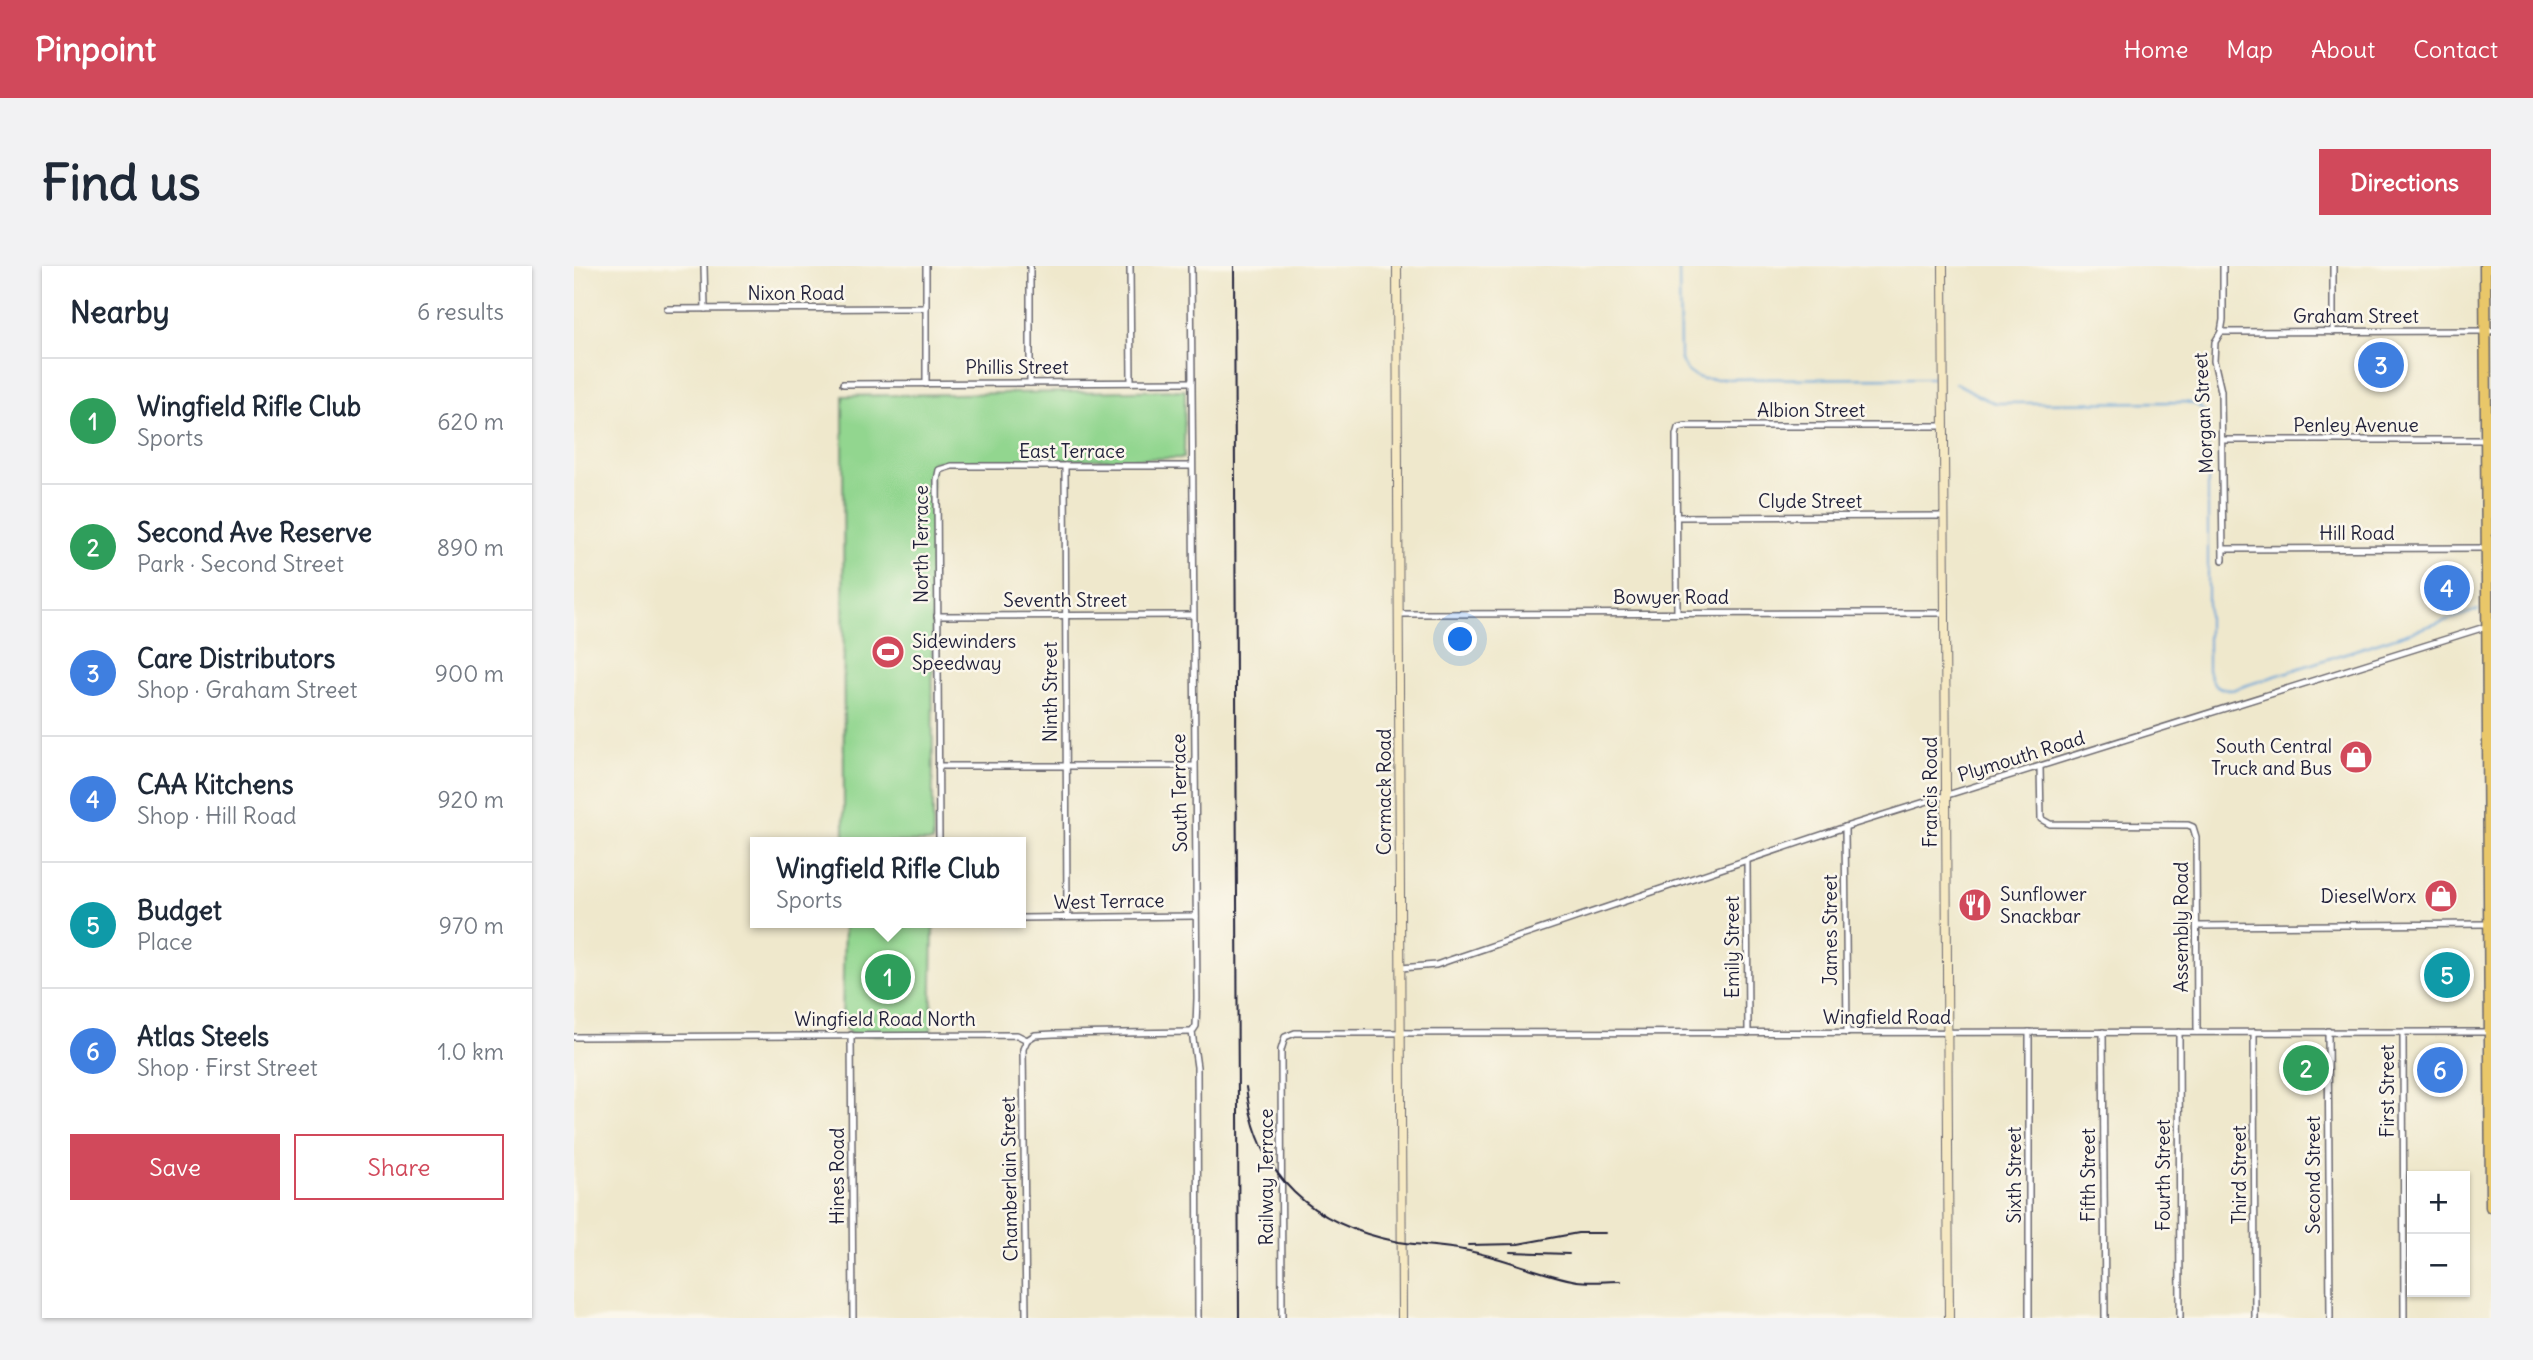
<!DOCTYPE html>
<html lang="en">
<head>
<meta charset="utf-8">
<style>
	:root { --surface:#fff; --page:#f2f2f3; --text:#1f2937; --muted:#747a83; --line:#e0e1e3; --accent:#d1495b }
	body { margin:0; font-family:Delius,sans-serif; background:var(--page); color:var(--text) }
	.controls { position:absolute; right:21px; bottom:21px; display:grid; overflow:hidden; border-radius:0px; box-shadow:0 2px 5px #0004 }
	.controls button { width:63px; height:63px; display:grid; place-items:center; padding:0; border:0; border-bottom:2px solid var(--line); background:var(--surface); color:var(--text); font:35px sans-serif }
	.you { position:absolute; left:887px; top:374px; width:24px; height:24px; margin:-18px; border:5px solid #fff; border-radius:50%; background:#1a73e8; box-shadow:0 0 0 10px #1a73e833 }
	.badge { display:grid; place-items:center; width:46px; height:46px; border-radius:50%; background:var(--accent); color:#fff; font-size:23px; font-weight:700 }
	.pin { position:absolute; translate:-50% -50%; border:4px solid #fff; box-shadow:0 2px 7px #0006 }
	.popup { position:absolute; left:176px; top:571px; width:276px; height:91px; box-sizing:border-box; display:grid; place-content:center; border-radius:0px; background:var(--surface); filter:drop-shadow(0 2px 5px #0005); font-size:23px; white-space:nowrap; color:var(--muted) }
	.popup b { font-size:26px; color:var(--text) }
	.popup::after { content:''; position:absolute; left:50%; top:100%; margin-left:-14px; border:14px solid transparent; border-top-color:var(--surface) }
	.list { margin:0; padding:0; list-style:none }
	h2 { display:flex; justify-content:space-between; align-items:center; height:91px; margin:0; padding:0 28px; font-size:30px }
	h2 small { font-size:23px; font-weight:400; color:var(--muted) }
	.list li { display:grid; grid-template-columns:46px 1fr auto; gap:21px; align-items:center; box-sizing:border-box; height:126px; padding:0 28px; border-top:2px solid var(--line) }
	.list b { display:block; font-size:26px; white-space:nowrap }
	.list p { margin:0; font-size:23px; white-space:nowrap; color:var(--muted) }
	.list em { font-size:23px; font-style:normal; color:var(--muted) }
	.actions { display:flex; gap:14px; padding:21px 28px }
	.actions a { flex:1; padding:16px 0; border:2px solid var(--accent); border-radius:0px; text-align:center; font-size:24px; color:var(--accent) }
	.actions .main { background:var(--accent); color:#fff }
	.map { position:relative; flex:none; width:1917px; height:1052px; overflow:hidden; border-radius:0px }
	header { display:flex; align-items:center; gap:42px; box-sizing:border-box; height:98px; padding:0 35px; background:var(--accent); color:#fff }
	header strong { font-size:33px }
	nav { display:flex; gap:38px; margin-inline-start:auto; font-size:24px }
	.intro { display:flex; align-items:center; justify-content:space-between; box-sizing:border-box; height:168px; padding:0 42px }
	h1 { margin:0; font-size:49px }
	.button { padding:18px 32px; border-radius:0px; background:var(--accent); color:#fff; font-size:24px; font-weight:700 }
	main { display:flex; gap:42px; padding:0 42px }
	aside { flex:1; background:var(--surface); border-radius:0px; box-shadow:0 2px 5px #0004 }
	.map>svg:first-child { display:block }
	.green { fill:#92d68f; stroke:#5a7c65; stroke-width:2 }
	.lines { fill:none; stroke-linecap:round; stroke-linejoin:round }
	.stream { stroke:#66a2d7; stroke-width:2 }
	.street-casing { stroke:#6a676e; stroke-width:8 }
	.secondary-casing { stroke:#6a676e; stroke-width:10 }
	.highway-casing { stroke:#6a676e; stroke-width:13 }
	.street { stroke:#fff; stroke-width:5 }
	.secondary { stroke:#f6e9c3; stroke-width:8 }
	.highway { stroke:#e9c769; stroke-width:10 }
	.rail { stroke:#22223b; stroke-width:2 }
	.labels { text-anchor:middle; stroke-width:5; stroke-linejoin:round; paint-order:stroke }
	.street-label { font-size:19px; fill:#22223b; stroke:#fbf7ec }
	.poi-label { font-size:19px; fill:#22223b; stroke:#fbf7ec; text-anchor:start }
</style>
</head>
<body>
<header>
<strong>Pinpoint</strong>
<nav><a>Home</a><a>Map</a><a>About</a><a>Contact</a></nav>
</header>
<div class="intro"><h1>Find us</h1><a class="button">Directions</a></div>
<main>
<aside>
<h2>Nearby<small>6 results</small></h2>
<ul class="list">
<li><span class="badge" style="background:#2e9e5b">1</span><div><b>Wingfield Rifle Club</b><p>Sports</p></div><em>620 m</em></li>
<li><span class="badge" style="background:#2e9e5b">2</span><div><b>Second Ave Reserve</b><p>Park · Second Street</p></div><em>890 m</em></li>
<li><span class="badge" style="background:#3f7fe0">3</span><div><b>Care Distributors</b><p>Shop · Graham Street</p></div><em>900 m</em></li>
<li><span class="badge" style="background:#3f7fe0">4</span><div><b>CAA Kitchens</b><p>Shop · Hill Road</p></div><em>920 m</em></li>
<li><span class="badge" style="background:#0f9aa8">5</span><div><b>Budget</b><p>Place</p></div><em>970 m</em></li>
<li><span class="badge" style="background:#3f7fe0">6</span><div><b>Atlas Steels</b><p>Shop · First Street</p></div><em>1.0 km</em></li>
</ul>
<div class="actions"><a class="main">Save</a><a>Share</a></div>
</aside>
<div class="map">
<svg width="1917" height="1052" viewBox="0 0 1917 1052">
	<rect width="100%" height="100%" fill="#fbf7ec"/>
	<filter id="ink" filterUnits="userSpaceOnUse"><feTurbulence type="fractalNoise" baseFrequency=".0143" numOctaves="2"/><feDisplacementMap in="SourceGraphic" scale="14" xChannelSelector="R" yChannelSelector="G"/><feConvolveMatrix kernelMatrix="1 2 1 2 8 2 1 2 1" color-interpolation-filters="sRGB"/></filter>
	<filter id="wash" filterUnits="userSpaceOnUse"><feTurbulence type="fractalNoise" baseFrequency=".00686" numOctaves="4" result="noise"/><feDisplacementMap in="SourceGraphic" scale="28" xChannelSelector="R" yChannelSelector="G"/><feGaussianBlur stdDeviation="1.57" result="paint"/><feColorMatrix in="noise" values="0 0 0 0 0 0 0 0 0 0 0 0 0 0 0 0 0 1.4 0 .05"/><feComposite in="paint" operator="in"/></filter>
	<g filter="url(#wash)">
		<rect width="100%" height="100%" fill="#efe8cc"/>
		<g class="green">
			<path d="M 611,124 L 610,192 L 358,196 L 359,576 L 270,576 L 269,130 Z"/>
			<path d="M 270,657 L 363,657 L 359,663 L 357,769 L 277,769 L 268,759 Z"/>
			<path d="M 1724,788 L 1729,795 L 1742,800 L 1746,806 L 1745,812 L 1734,810 L 1721,812 L 1719,808 L 1720,789 Z"/>
		</g>
		<g class="lines">
			<g class="stream">
				<path d="M 1105,0 L 1106,92 C 1111,105 1116,109 1129,113 L 1359,112"/>
				<path d="M 1381,117 C 1397,123 1404,132 1422,137 L 1611,136 C 1624,138 1631,142 1634,155 L 1634,404 C 1638,418 1643,423 1658,424 L 1904,344"/>
			</g>
		</g>
	</g>
	<g filter="url(#ink)">
		<g class="lines">
			<defs>
				<g id="street">
					<path d="M 130,0 L 131,43"/>
					<path d="M 352,0 L 352,118"/>
					<path d="M 456,0 L 456,117"/>
					<path d="M 556,0 L 557,116"/>
					<path d="M 617,0 L 623,732 L 622,760 L 618,766 L 623,801 L 624,1052"/>
					<path d="M 1759,0 L 1759,66"/>
					<path d="M 93,43 L 352,42"/>
					<path d="M 1647,66 L 1917,65"/>
					<path d="M 269,118 L 618,116"/>
					<path d="M 1648,174 L 1914,174"/>
					<path d="M 491,200 L 493,651"/>
					<path d="M 1102,251 L 1370,250"/>
					<path d="M 1649,283 L 1912,282"/>
					<path d="M 1649,294 L 1647,125 L 1640,95 L 1641,76 L 1647,66 L 1649,54 L 1649,0"/>
					<path d="M 1103,347 L 1102,169 L 1104,162 L 1112,160 L 1370,160"/>
					<path d="M 825,348 L 1370,347"/>
					<path d="M 363,350 L 619,349"/>
					<path d="M 364,500 L 620,500"/>
					<path d="M 1466,501 L 1467,553 L 1476,558 L 1614,559 L 1619,561 L 1622,571 L 1623,766"/>
					<path d="M 1271,561 L 1273,767"/>
					<path d="M 365,576 L 363,214 L 365,204 L 378,200 L 618,200"/>
					<path d="M 1173,594 L 1174,767"/>
					<path d="M 447,652 L 622,650"/>
					<path d="M 1623,660 L 1915,658"/>
					<path d="M 827,702 L 862,699 L 876,694 L 1271,561 L 1914,360"/>
					<path d="M 1754,765 L 1756,1052"/>
					<path d="M 1455,766 L 1455,1052"/>
					<path d="M 1529,766 L 1531,1052"/>
					<path d="M 1605,766 L 1606,1052"/>
					<path d="M 1680,766 L 1681,1052"/>
					<path d="M 1829,766 L 1830,1052"/>
					<path d="M 277,769 L 279,1052"/>
					<path d="M 0,771 L 443,769 L 453,774 L 461,769 L 480,768 L 618,766"/>
					<path d="M 452,1052 L 449,783 L 453,774"/>
					<path d="M 708,1052 L 707,784 L 711,771 L 721,767 L 1916,766"/>
				</g>
				<g id="secondary">
					<path d="M 823,0 L 828,1052"/>
					<path d="M 1369,0 L 1375,1052"/>
				</g>
				<path id="highway" d="M 1911,0 L 1917,941"/>
			</defs>
			<use href="#street" class="street-casing"/>
			<use href="#secondary" class="secondary-casing"/>
			<use href="#highway" class="highway-casing"/>
			<use href="#street" class="street"/>
			<use href="#secondary" class="secondary"/>
			<use href="#highway" class="highway"/>
			<g class="rail">
				<path d="M 660,0 L 665,1052"/>
				<path d="M 672,821 C 683,912 738,959 825,976 C 849,980 875,980 899,986 C 934,993 968,1009 1003,1015 C 1016,1017 1032,1015 1046,1015"/>
				<path d="M 894,979 L 944,978 L 1004,967 L 1031,967"/>
				<path d="M 936,986 L 995,988"/>
			</g>
		</g>
	</g>
	<defs>
		<symbol id="stadium-disc" viewBox="-11 -11 22 22"><circle r="9.5" fill="#d1495b" stroke="#fbf7ec"/><path d="M0-5a6.5 5 0 1 0 0 10a6.5 5 0 1 0 0-10ZM-3.5-1.8h7v3.6h-7Z" fill="#fff"/></symbol>
		<symbol id="shop-disc" viewBox="-11 -11 22 22"><circle r="9.5" fill="#d1495b" stroke="#fbf7ec"/><path d="M-5-2.5h2.3a2.7 3.5 0 0 1 5.4 0H5L5.5 6h-11ZM-1.5-2.5h3a1.5 2.3 0 0 0-3 0Z" fill="#fff"/></symbol>
		<symbol id="restaurant-disc" viewBox="-11 -11 22 22"><circle r="9.5" fill="#d1495b" stroke="#fbf7ec"/><path d="M-5-6h1v4h1v-4h1v4h1v-4h1v5L-1.5 .5V6h-2V.5L-5-1ZM5-6V6H3V1.5H1.5Q1.5-4 5-6Z" fill="#fff"/></symbol>
	</defs>
	<g fill-rule="evenodd">
		<use href="#stadium-disc" x="295" y="367" width="38" height="38"/>
		<use href="#shop-disc" x="1763" y="472" width="38" height="38"/>
		<use href="#shop-disc" x="1848" y="611" width="38" height="38"/>
		<use href="#restaurant-disc" x="1382" y="620" width="38" height="38"/>
	</g>
	<g class="labels">
		<g class="street-label">
			<text x="222" y="34">Nixon Road</text>
			<text x="1782" y="57">Graham Street</text>
			<text x="443" y="108">Phillis Street</text>
			<text x="1237" y="151">Albion Street</text>
			<text transform="translate(1629 147) rotate(-93)" y="7">Morgan Street</text>
			<text x="1782" y="166">Penley Avenue</text>
			<text x="498" y="192">East Terrace</text>
			<text x="1236" y="242">Clyde Street</text>
			<text x="1783" y="274">Hill Road</text>
			<text transform="translate(347 278) rotate(-90)" y="7">North Terrace</text>
			<text x="1097" y="338">Bowyer Road</text>
			<text x="491" y="341">Seventh Street</text>
			<text transform="translate(476 426) rotate(-90)" y="7">Ninth Street</text>
			<text transform="translate(1447 490) rotate(-17)" y="7">Plymouth Road</text>
			<text transform="translate(810 526) rotate(-90)" y="7">Cormack Road</text>
			<text transform="translate(1356 526) rotate(-90)" y="7">Francis Road</text>
			<text transform="translate(605 527) rotate(-91)" y="7">South Terrace</text>
			<text transform="translate(535 635) rotate(-1)" y="7">West Terrace</text>
			<text transform="translate(1607 661) rotate(-90)" y="7">Assembly Road</text>
			<text transform="translate(1256 664) rotate(-90)" y="7">James Street</text>
			<text transform="translate(1158 681) rotate(-90)" y="7">Emily Street</text>
			<text x="1313" y="758">Wingfield Road</text>
			<text x="311" y="760">Wingfield Road North</text>
			<text transform="translate(1813 825) rotate(-90)" y="7">First Street</text>
			<text transform="translate(1440 909) rotate(-90)" y="7">Sixth Street</text>
			<text transform="translate(1514 909) rotate(-90)" y="7">Fifth Street</text>
			<text transform="translate(1589 909) rotate(-90)" y="7">Fourth Street</text>
			<text transform="translate(1665 909) rotate(-90)" y="7">Third Street</text>
			<text transform="translate(1739 909) rotate(-90)" y="7">Second Street</text>
			<text transform="translate(263 910) rotate(-90)" y="7">Hines Road</text>
			<text transform="translate(692 911) rotate(-90)" y="7">Railway Terrace</text>
			<text transform="translate(435 913) rotate(-91)" y="7">Chamberlain Street</text>
		</g>
		<g class="poi-label">
			<text x="338" y="382">Sidewinders<tspan x="338" dy="22">Speedway</tspan></text>
			<text x="1758" y="487" text-anchor="end">South Central<tspan x="1758" dy="22">Truck and Bus</tspan></text>
			<text x="1426" y="635">Sunflower<tspan x="1426" dy="22">Snackbar</tspan></text>
			<text x="1842" y="637" text-anchor="end">DieselWorx</text>
		</g>
	</g>
</svg>
<div class="controls">
<button>+</button>
<button>−</button>
</div>
<div class="you"></div>
<div class="pin badge" style="left:314px;top:711px;background:#2e9e5b">1</div>
<div class="popup"><b>Wingfield Rifle Club</b>Sports</div>
<div class="pin badge" style="left:1732px;top:802px;background:#2e9e5b">2</div>
<div class="pin badge" style="left:1807px;top:99px;background:#3f7fe0">3</div>
<div class="pin badge" style="left:1873px;top:322px;background:#3f7fe0">4</div>
<div class="pin badge" style="left:1873px;top:709px;background:#0f9aa8">5</div>
<div class="pin badge" style="left:1866px;top:804px;background:#3f7fe0">6</div>
</div>
</main>
</body>
</html>
